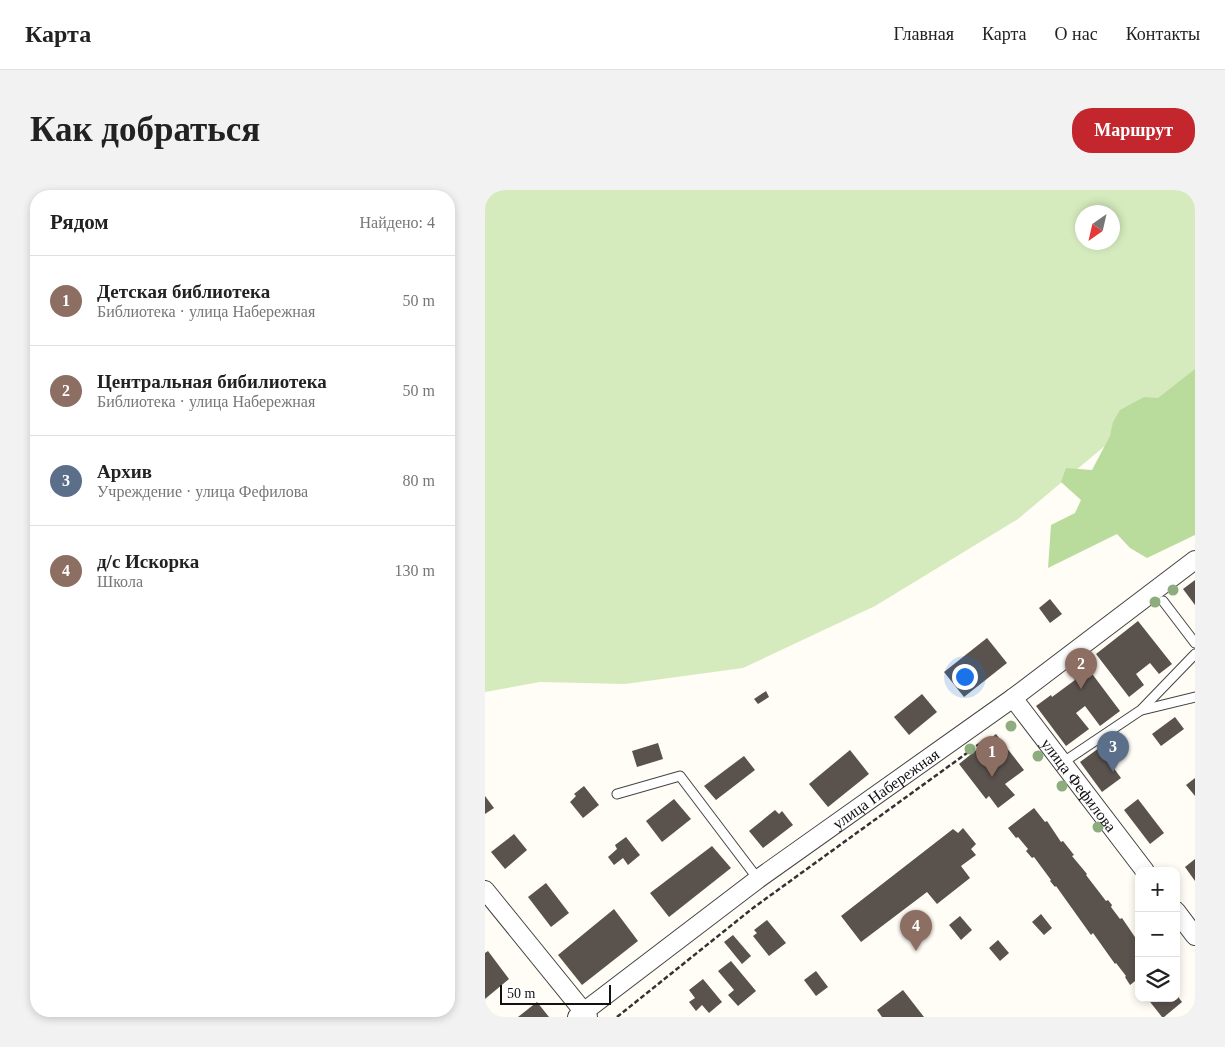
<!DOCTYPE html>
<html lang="ru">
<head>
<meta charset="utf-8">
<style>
	:root { --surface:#fff; --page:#f2f2f2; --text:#222; --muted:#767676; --line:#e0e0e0; --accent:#c4262e }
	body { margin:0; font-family:Georgia,serif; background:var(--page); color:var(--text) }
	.controls { position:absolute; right:15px; bottom:15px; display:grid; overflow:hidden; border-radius:10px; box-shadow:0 2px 8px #0003 }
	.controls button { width:45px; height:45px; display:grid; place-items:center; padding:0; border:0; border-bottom:1px solid var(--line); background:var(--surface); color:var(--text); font:25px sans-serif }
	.compass { position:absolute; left:590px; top:15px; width:45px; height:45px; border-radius:50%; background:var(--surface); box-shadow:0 2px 8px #0003; rotate:214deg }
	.scale { position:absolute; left:15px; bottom:12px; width:111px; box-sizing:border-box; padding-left:5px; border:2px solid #111; border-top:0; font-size:14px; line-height:18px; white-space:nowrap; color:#111; -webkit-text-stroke:4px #fff; paint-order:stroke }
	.you { position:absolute; left:479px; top:486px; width:18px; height:18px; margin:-12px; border:4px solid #fff; border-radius:50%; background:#1a73e8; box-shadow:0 0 0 8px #1a73e833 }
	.badge { display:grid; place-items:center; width:32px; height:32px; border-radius:50%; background:var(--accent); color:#fff; font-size:16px; font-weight:700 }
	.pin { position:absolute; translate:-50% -41px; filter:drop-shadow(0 1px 2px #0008) }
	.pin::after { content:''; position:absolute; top:26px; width:18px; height:15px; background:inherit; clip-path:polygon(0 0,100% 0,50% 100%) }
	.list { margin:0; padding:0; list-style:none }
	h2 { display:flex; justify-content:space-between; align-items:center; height:65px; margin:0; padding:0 20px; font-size:21px }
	h2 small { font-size:16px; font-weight:400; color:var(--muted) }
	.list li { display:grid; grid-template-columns:32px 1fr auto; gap:15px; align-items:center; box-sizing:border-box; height:90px; padding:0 20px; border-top:1px solid var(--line) }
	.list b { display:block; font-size:19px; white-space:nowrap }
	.list p { margin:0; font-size:16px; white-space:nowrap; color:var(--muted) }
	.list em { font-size:16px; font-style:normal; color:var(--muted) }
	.icon { flex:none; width:28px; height:28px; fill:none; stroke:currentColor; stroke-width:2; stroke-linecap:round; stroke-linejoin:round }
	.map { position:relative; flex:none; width:710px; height:827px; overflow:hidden; border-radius:20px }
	header { display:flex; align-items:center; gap:30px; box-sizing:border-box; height:70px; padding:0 25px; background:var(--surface); border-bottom:1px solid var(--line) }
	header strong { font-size:24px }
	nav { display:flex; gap:28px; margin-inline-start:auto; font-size:18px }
	.intro { display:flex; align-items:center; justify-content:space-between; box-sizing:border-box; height:120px; padding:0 30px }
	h1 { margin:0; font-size:35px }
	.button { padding:12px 22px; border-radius:20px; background:var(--accent); color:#fff; font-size:18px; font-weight:700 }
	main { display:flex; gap:30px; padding:0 30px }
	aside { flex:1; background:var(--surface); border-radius:20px; box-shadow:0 2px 8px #0003 }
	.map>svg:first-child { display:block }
	.green { fill:#d5ebbd; fill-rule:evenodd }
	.forest { fill:#b9dc9c }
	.building { fill:#5a524d }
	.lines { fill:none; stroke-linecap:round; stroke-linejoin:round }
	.lane-casing { stroke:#444; stroke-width:11 }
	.street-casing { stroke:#444; stroke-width:20 }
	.path { stroke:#333; stroke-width:2.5; stroke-dasharray:5 2.5; stroke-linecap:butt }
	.lane { stroke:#fff; stroke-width:9 }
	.street { stroke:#fff; stroke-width:18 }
	.tree { fill:#8dad7f }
	.labels { text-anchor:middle; stroke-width:5; stroke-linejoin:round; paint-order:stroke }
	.street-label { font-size:16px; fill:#111; stroke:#fff }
</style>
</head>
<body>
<header>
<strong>Карта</strong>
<nav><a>Главная</a><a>Карта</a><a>О нас</a><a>Контакты</a></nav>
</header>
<div class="intro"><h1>Как добраться</h1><a class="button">Маршрут</a></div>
<main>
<aside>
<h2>Рядом<small>Найдено: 4</small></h2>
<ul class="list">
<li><span class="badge" style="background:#8d6e63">1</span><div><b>Детская библиотека</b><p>Библиотека · улица Набережная</p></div><em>50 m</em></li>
<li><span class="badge" style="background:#8d6e63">2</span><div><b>Центральная бибилиотека</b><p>Библиотека · улица Набережная</p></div><em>50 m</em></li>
<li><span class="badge" style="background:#5c6f8a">3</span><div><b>Архив</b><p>Учреждение · улица Фефилова</p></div><em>80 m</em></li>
<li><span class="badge" style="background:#8d6e63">4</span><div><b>д/с Искорка</b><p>Школа</p></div><em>130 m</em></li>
</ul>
</aside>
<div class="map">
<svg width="710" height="827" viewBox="0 0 710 827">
	<rect width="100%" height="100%" fill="#fffdf5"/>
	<path class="green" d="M 0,0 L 710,0 L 710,180 L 533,329 L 390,416 L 258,478 L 140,494 L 55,492 L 0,502 ZM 598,22 L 628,22 L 628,52 L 598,52 Z"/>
	<path class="forest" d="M 710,179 L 710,345 L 662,368 L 645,358 L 632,344 L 563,378 L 566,335 L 590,323 L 596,310 L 576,292 L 581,278 L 607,280 L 625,246 L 628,232 L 635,220 L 659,207 L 673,208 Z"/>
	<g class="building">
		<path d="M 710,390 L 710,415 L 698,399 Z"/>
		<path d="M 565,409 L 577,424 L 565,433 L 554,418 Z"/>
		<path d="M 653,431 L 687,474 L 674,484 L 665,473 L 651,484 L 659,495 L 644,507 L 611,464 Z"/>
		<path d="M 502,448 L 522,473 L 479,507 L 459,482 Z"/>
		<path d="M 602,477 L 635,521 L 615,536 L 600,516 L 591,523 L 604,539 L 581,556 L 551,516 L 566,505 L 567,507 L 590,490 L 588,487 Z"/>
		<path d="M 281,501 L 284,507 L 273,514 L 269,509 Z"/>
		<path d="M 437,504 L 452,522 L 424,545 L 409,527 Z"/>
		<path d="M 690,527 L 699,539 L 676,556 L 667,544 Z"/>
		<path d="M 511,544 L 539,580 L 520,594 L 530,605 L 513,618 L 504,606 L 501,609 L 474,574 Z"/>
		<path d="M 173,553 L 178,569 L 152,577 L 147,561 Z"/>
		<path d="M 614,558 L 636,588 L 617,602 L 595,572 Z"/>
		<path d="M 365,560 L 384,584 L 343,617 L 324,594 Z"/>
		<path d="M 259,566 L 270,580 L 231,610 L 219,596 Z"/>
		<path d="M 710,588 L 710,606 L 701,595 Z"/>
		<path d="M 99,596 L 114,615 L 98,628 L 85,612 L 91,606 L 89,604 Z"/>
		<path d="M 0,606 L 9,618 L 0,624 Z"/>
		<path d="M 189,609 L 206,629 L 177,652 L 161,631 Z"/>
		<path d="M 653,609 L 679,643 L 665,654 L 639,620 Z"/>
		<path d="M 549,618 L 560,632 L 562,631 L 576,652 L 578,651 L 589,665 L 587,666 L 602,684 L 601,685 L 621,711 L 623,710 L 627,715 L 626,717 L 635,729 L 637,728 L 654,753 L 654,788 L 645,795 L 640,787 L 641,786 L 631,773 L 630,774 L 608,743 L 606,745 L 571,696 L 570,697 L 565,691 L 566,690 L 549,667 L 547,668 L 541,661 L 543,659 L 533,647 L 531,648 L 523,638 Z"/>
		<path d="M 290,620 L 294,624 L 297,621 L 308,635 L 278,658 L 264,641 Z"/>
		<path d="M 478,638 L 491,654 L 486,659 L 491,665 L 476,676 L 485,688 L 452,714 L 442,702 L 376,752 L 356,726 L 468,639 L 473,643 Z"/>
		<path d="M 29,644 L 42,660 L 20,679 L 6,662 Z"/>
		<path d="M 141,647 L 155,665 L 143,675 L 138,668 L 129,675 L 123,667 L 132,659 L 130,655 Z"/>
		<path d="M 227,656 L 246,678 L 184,727 L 165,703 Z"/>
		<path d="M 710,669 L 710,691 L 700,677 Z"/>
		<path d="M 61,693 L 84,723 L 66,737 L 43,707 Z"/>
		<path d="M 129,719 L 153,751 L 97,795 L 73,765 Z"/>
		<path d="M 556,724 L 567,738 L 559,745 L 547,732 Z"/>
		<path d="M 475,726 L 487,740 L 476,750 L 464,735 Z"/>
		<path d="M 282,730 L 301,753 L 284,766 L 268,746 L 272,743 L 269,740 Z"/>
		<path d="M 248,745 L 266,766 L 257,774 L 239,752 Z"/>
		<path d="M 513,750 L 524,763 L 515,771 L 504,758 Z"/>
		<path d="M 3,761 L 24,789 L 0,809 L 0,763 Z"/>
		<path d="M 246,771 L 271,801 L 253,816 L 243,805 L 249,800 L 233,781 Z"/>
		<path d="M 331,781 L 343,797 L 331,806 L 319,790 Z"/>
		<path d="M 218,789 L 237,812 L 224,823 L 217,815 L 211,821 L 204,812 L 210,808 L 204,800 Z"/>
		<path d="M 418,800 L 439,827 L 397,827 L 392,820 Z"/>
		<path d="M 691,804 L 697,812 L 679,827 L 677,827 L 662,808 L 691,808 Z"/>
		<path d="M 52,812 L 64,827 L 33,827 Z"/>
	</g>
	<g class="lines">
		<defs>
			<g id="lane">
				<path d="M 678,411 L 710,453"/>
				<path d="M 657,520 L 710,507"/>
				<path d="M 577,573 L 656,520 L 710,464"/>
				<path d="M 132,604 L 195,586 L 273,689"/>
			</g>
			<g id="street">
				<path id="s1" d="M 528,508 L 660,681"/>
				<path d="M 0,700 L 103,827"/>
				<path d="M 691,721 L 710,746"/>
				<path id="s2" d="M 92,827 L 273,689 L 528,508 L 710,370"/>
			</g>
		</defs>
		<use href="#lane" class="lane-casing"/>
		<use href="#street" class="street-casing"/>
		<path class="path" d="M 132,827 L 268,718 L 500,550"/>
		<use href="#lane" class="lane"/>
		<use href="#street" class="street"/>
	</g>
	<g class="tree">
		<circle cx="688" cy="400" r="5.5"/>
		<circle cx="670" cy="412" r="5.5"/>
		<circle cx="526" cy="536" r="5.5"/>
		<circle cx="485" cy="559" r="5.5"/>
		<circle cx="553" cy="566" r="5.5"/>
		<circle cx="577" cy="596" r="5.5"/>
		<circle cx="613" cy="637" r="5.5"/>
	</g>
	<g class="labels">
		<g class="street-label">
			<text dy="6" stroke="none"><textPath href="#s1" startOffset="109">улица Фефилова</textPath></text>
			<text dy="6" stroke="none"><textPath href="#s2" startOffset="384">улица Набережная</textPath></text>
		</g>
	</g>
</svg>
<div class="controls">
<button>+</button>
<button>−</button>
<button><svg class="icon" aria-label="layers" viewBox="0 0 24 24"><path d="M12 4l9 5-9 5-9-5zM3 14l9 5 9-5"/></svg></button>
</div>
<svg class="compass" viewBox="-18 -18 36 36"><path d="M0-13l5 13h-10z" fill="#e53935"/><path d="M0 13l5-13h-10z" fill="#767676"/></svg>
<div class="scale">50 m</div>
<div class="you"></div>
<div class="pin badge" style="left:507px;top:587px;background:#8d6e63">1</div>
<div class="pin badge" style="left:596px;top:499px;background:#8d6e63">2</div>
<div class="pin badge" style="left:628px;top:582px;background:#5c6f8a">3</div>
<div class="pin badge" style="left:431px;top:761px;background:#8d6e63">4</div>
</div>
</main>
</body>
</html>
